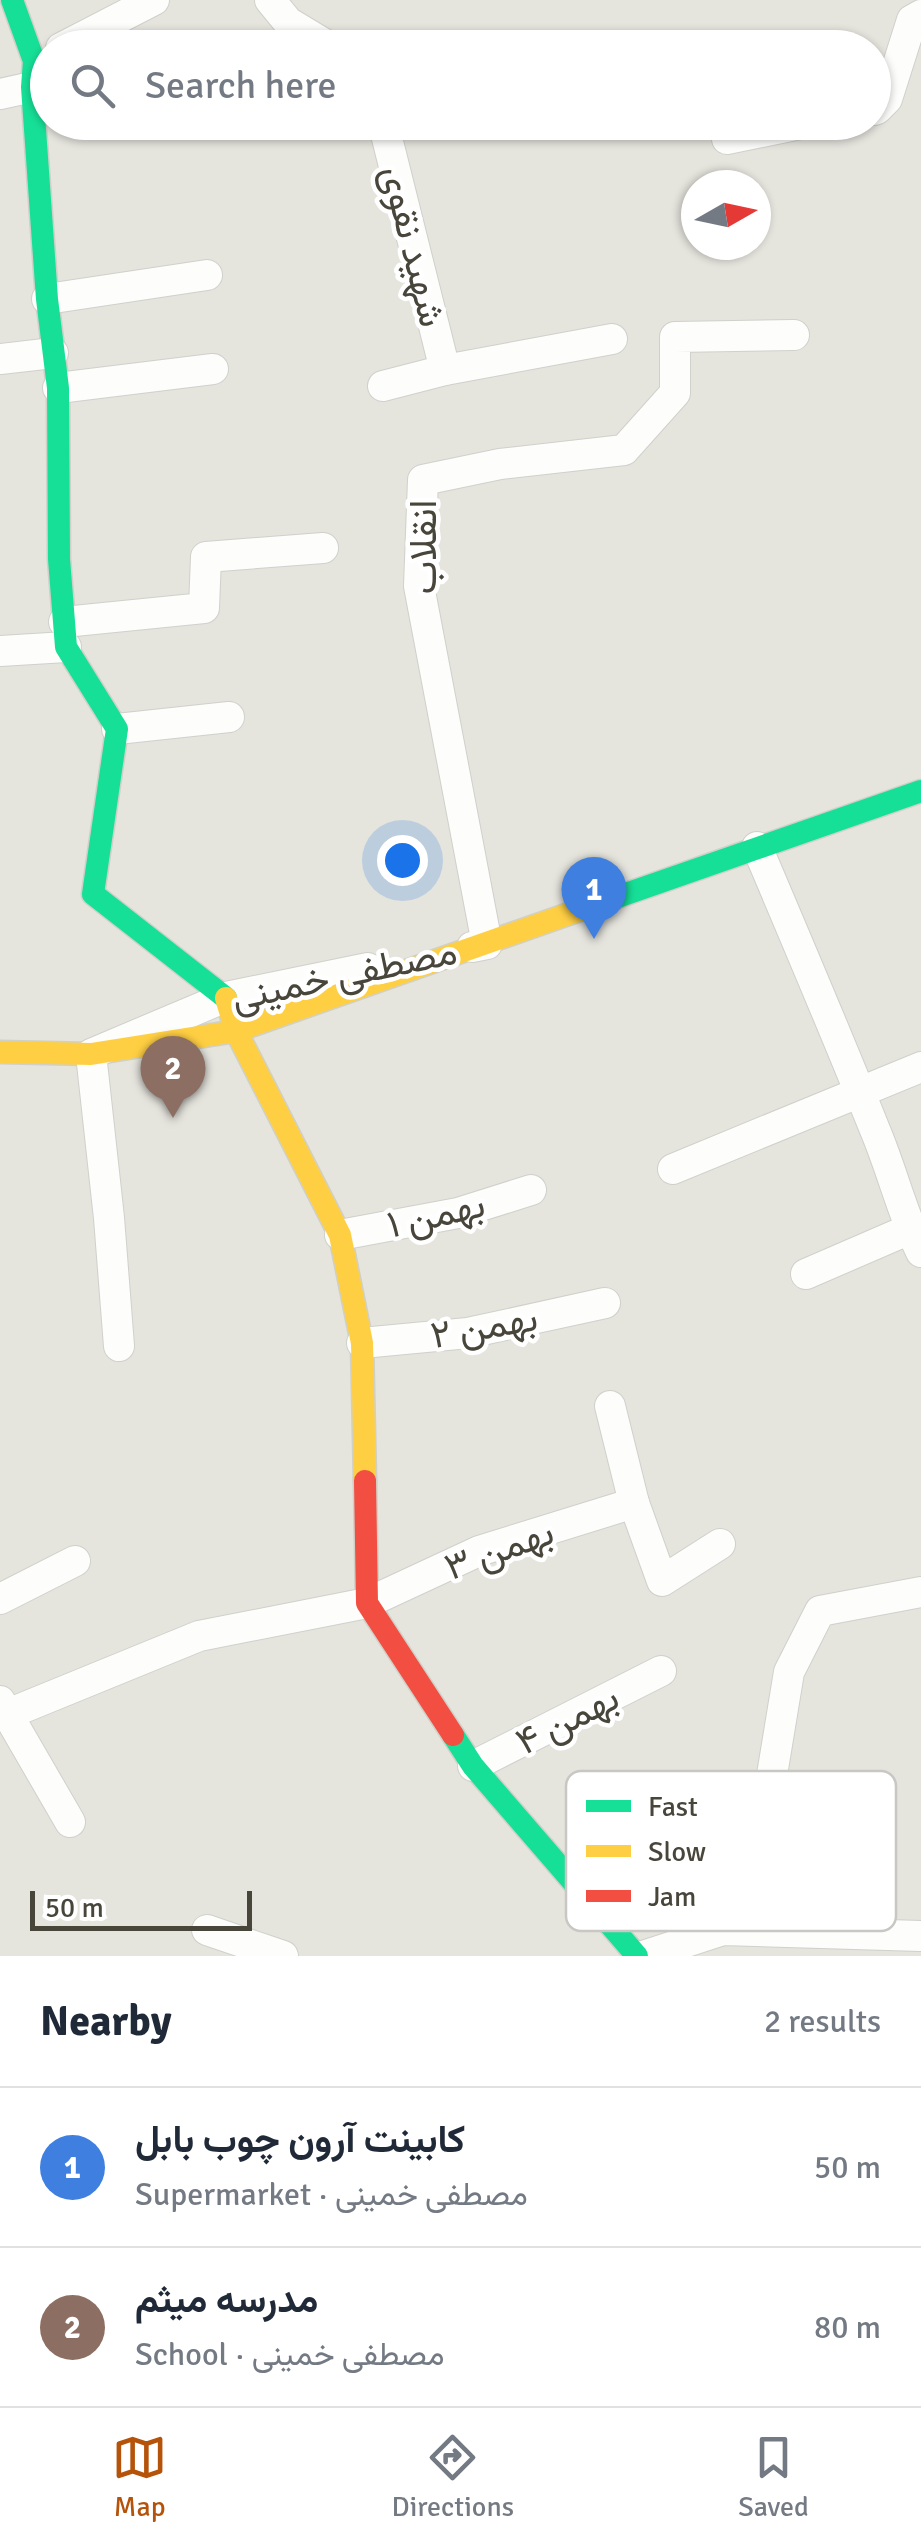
<!DOCTYPE html>
<html lang="en">
<head>
<meta charset="utf-8">
<style>
	:root { --surface:#fff; --page:#f6f6f7; --text:#1f2937; --muted:#747a83; --line:#e0e1e3; --accent:#b45309 }
	body { margin:0; font-family:Signika,Vazirmatn,sans-serif; background:var(--page); color:var(--text) }
	.compass { position:absolute; left:681px; top:170px; width:90px; height:90px; border-radius:50%; background:var(--surface); box-shadow:0 2px 8px #0004; rotate:81deg }
	.scale { position:absolute; left:30px; bottom:25px; width:222px; box-sizing:border-box; padding-left:10px; border:5px solid #48453b; border-top:0; font-size:28px; line-height:35px; white-space:nowrap; color:#48453b; -webkit-text-stroke:8px #fff; paint-order:stroke }
	.you { position:absolute; left:402px; top:860px; width:35px; height:35px; margin:-25px; border:8px solid #fff; border-radius:50%; background:#1a73e8; box-shadow:0 0 0 15px #1a73e833 }
	.badge { display:grid; place-items:center; width:65px; height:65px; border-radius:50%; background:var(--accent); color:#fff; font-size:32px; font-weight:700 }
	.pin { position:absolute; translate:-50% -82px; filter:drop-shadow(0 2px 5px #0008) }
	.pin::after { content:''; position:absolute; top:52px; width:35px; height:30px; background:inherit; clip-path:polygon(0 0,100% 0,50% 100%) }
	.list { margin:0; padding:0; list-style:none }
	h2 { display:flex; justify-content:space-between; align-items:center; height:130px; margin:0; padding:0 40px; font-size:42px }
	h2 small { font-size:32px; font-weight:400; color:var(--muted) }
	.list li { display:grid; grid-template-columns:65px 1fr auto; gap:30px; align-items:center; box-sizing:border-box; height:160px; padding:0 40px; border-top:2px solid var(--line) }
	.list b { display:block; font-size:38px; white-space:nowrap }
	.list p { margin:0; font-size:32px; white-space:nowrap; color:var(--muted) }
	.list em { font-size:32px; font-style:normal; color:var(--muted) }
	.icon { flex:none; width:55px; height:55px; fill:none; stroke:currentColor; stroke-width:2; stroke-linecap:round; stroke-linejoin:round }
	.map { position:relative; flex:none; width:921px; height:1956px; overflow:hidden }
	.search { position:absolute; background:var(--surface); box-shadow:0 2px 8px #0004; left:30px; right:30px; top:30px; height:110px; display:flex; align-items:center; gap:25px; box-sizing:border-box; padding:0 35px; border-radius:55px; color:var(--muted); font-size:38px }
	.sheet { height:450px; background:var(--surface) }
	nav { display:flex; justify-content:space-around; align-items:center; box-sizing:border-box; height:140px; border-top:2px solid var(--line); background:var(--surface); font-size:28px; color:var(--muted) }
	nav a { display:grid; justify-items:center; gap:5px }
	nav .on { color:var(--accent) }
	.map>svg:first-child { display:block }
	.residential { fill:#e5e4dd; fill-rule:evenodd }
	.lines { fill:none; stroke-linecap:round; stroke-linejoin:round }
	.street-casing { stroke:#d0d0cc; stroke-width:32 }
	.fast-casing { stroke:#d0d0c7; stroke-width:25 }
	.slow-casing { stroke:#d0d0c7; stroke-width:25 }
	.jam-casing { stroke:#d0d0c7; stroke-width:25 }
	.street { stroke:#fdfdfc; stroke-width:30 }
	.fast { stroke:#16e098; stroke-width:22 }
	.slow { stroke:#ffcf43; stroke-width:22 }
	.jam { stroke:#f24e42; stroke-width:22 }
	.labels { text-anchor:middle; stroke-width:9; stroke-linejoin:round; paint-order:stroke }
	.street-label { font-size:38px; fill:#48453b; stroke:#fff }
	.key { fill:#fff; stroke:#c8c7c4; stroke-width:2.5 }
	.key-label { font-size:28px; fill:#48453b }
</style>
</head>
<body>
<div class="map">
<svg width="921" height="1956" viewBox="0 0 921 1956">
	<rect width="100%" height="100%" fill="#f2f2ee"/>
	<path class="residential" d="M 0,0 L 921,0 L 921,1956 L 0,1956 ZM 48,48 L 874,48 L 874,122 L 48,122 ZM 696,185 L 756,185 L 756,245 L 696,245 Z"/>
	<g class="lines">
		<defs>
			<g id="street">
				<path d="M 270,0 L 288,22 L 331,48"/>
				<path d="M 61,48 L 154,0"/>
				<path d="M 0,94 L 32,87"/>
				<path d="M 874,110 L 877,109 L 887,99 L 912,20 L 921,15"/>
				<path d="M 383,122 L 445,370"/>
				<path d="M 727,139 L 810,122"/>
				<path d="M 47,299 L 207,275"/>
				<path d="M 0,359 L 53,353"/>
				<path d="M 383,386 L 445,370 L 612,339"/>
				<path d="M 58,388 L 213,369"/>
				<path d="M 64,622 L 204,608 L 206,557 L 323,548"/>
				<path d="M 0,651 L 66,647"/>
				<path d="M 117,729 L 229,717"/>
				<path d="M 757,847 C 797,941 837,1035 875,1130 C 892,1170 902,1213 921,1252"/>
				<path d="M 472,947 L 487,944 L 419,586 L 423,480 L 500,464 L 624,450 L 675,393 L 675,337 L 794,335"/>
				<path d="M 673,1169 L 921,1067"/>
				<path d="M 340,1235 L 458,1213 L 531,1190"/>
				<path d="M 806,1274 L 910,1229"/>
				<path d="M 362,1343 L 468,1333 L 605,1303"/>
				<path d="M 119,1346 L 109,1218 L 91,1054 L 226,997 L 368,968"/>
				<path d="M 610,1406 L 634,1503 L 662,1581 L 720,1544"/>
				<path d="M 0,1599 L 75,1561"/>
				<path d="M 0,1701 L 70,1822"/>
				<path d="M 8,1714 L 199,1636 L 367,1603 L 479,1551 L 634,1503"/>
				<path d="M 473,1766 L 661,1671"/>
				<path d="M 207,1930 L 283,1956"/>
				<path d="M 723,1930 L 767,1805 L 789,1672 L 820,1611 L 921,1592"/>
				<path d="M 643,1956 L 723,1930 L 921,1936"/>
			</g>
			<g id="fast">
				<path d="M 12,0 L 34,61 L 32,87 L 47,299 L 58,388 L 59,559 L 66,647 L 117,729 L 93,894 L 226,998"/>
				<path d="M 580,910 L 921,791"/>
				<path d="M 453,1735 L 473,1766 L 637,1956"/>
			</g>
			<g id="slow">
				<path d="M 226,998 L 236,1031 L 340,1235 L 362,1343 L 365,1481"/>
				<path d="M 0,1052 L 91,1054 L 236,1031 L 580,910"/>
			</g>
			<path id="jam" d="M 365,1481 L 367,1603 L 453,1735"/>
		</defs>
		<use href="#street" class="street-casing"/>
		<use href="#fast" class="fast-casing"/>
		<use href="#slow" class="slow-casing"/>
		<use href="#jam" class="jam-casing"/>
		<use href="#street" class="street"/>
		<use href="#fast" class="fast"/>
		<use href="#slow" class="slow"/>
		<use href="#jam" class="jam"/>
	</g>
	<g class="labels">
		<g class="street-label">
			<text transform="translate(414 246) rotate(76)" y="13">شهید نقوی</text>
			<text transform="translate(423 547) rotate(-90)" y="13">انقلاب</text>
			<text transform="translate(344 974) rotate(-12)" y="13">مصطفی خمینی</text>
			<text transform="translate(436 1214) rotate(-13)" y="13">بهمن ۱</text>
			<text transform="translate(484 1326) rotate(-10)" y="13">بهمن ۲</text>
			<text transform="translate(499 1549) rotate(-20)" y="13">بهمن ۳</text>
			<text transform="translate(567 1719) rotate(-27)" y="13">بهمن ۴</text>
		</g>
	</g>
	<rect x="566" y="1771" width="330" height="160" rx="15" class="key"/>
	<rect x="586" y="1800" width="45" height="12" fill="#16e098"/>
	<rect x="586" y="1845" width="45" height="12" fill="#ffcf43"/>
	<rect x="586" y="1890" width="45" height="12" fill="#f24e42"/>
	<g class="key-label">
		<text x="648" y="1816">Fast</text>
		<text x="648" y="1861">Slow</text>
		<text x="648" y="1906">Jam</text>
	</g>
</svg>
<svg class="compass" viewBox="-18 -18 36 36"><path d="M0-13l5 13h-10z" fill="#e53935"/><path d="M0 13l5-13h-10z" fill="#747a83"/></svg>
<div class="scale">50 m</div>
<div class="you"></div>
<div class="pin badge" style="left:594px;top:939px;background:#3f7fe0">1</div>
<div class="pin badge" style="left:173px;top:1118px;background:#8d6e63">2</div>
<div class="search"><svg class="icon" aria-label="search" viewBox="0 0 24 24"><circle cx="10" cy="10" r="6"/><path d="M15 15l6 6"/></svg>Search here</div>
</div>
<section class="sheet">
<h2>Nearby<small>2 results</small></h2>
<ul class="list">
<li><span class="badge" style="background:#3f7fe0">1</span><div><b>کابینت آرون چوب بابل</b><p>Supermarket · مصطفی خمینی</p></div><em>50 m</em></li>
<li><span class="badge" style="background:#8d6e63">2</span><div><b>مدرسه میثم</b><p>School · مصطفی خمینی</p></div><em>80 m</em></li>
</ul>
</section>
<nav>
<a class="on"><svg class="icon" aria-label="map" viewBox="0 0 24 24"><path d="M3 6l6-2 6 2 6-2v14l-6 2-6-2-6 2zM9 4v14M15 6v14"/></svg>Map</a>
<a><svg class="icon" aria-label="directions" viewBox="0 0 24 24"><path d="M12 3l9 9-9 9-9-9zM9 14v-3h6M13 9l2 2-2 2"/></svg>Directions</a>
<a><svg class="icon" aria-label="saved" viewBox="0 0 24 24"><path d="M7 4h10v16l-5-4-5 4z"/></svg>Saved</a>
</nav>
</body>
</html>
